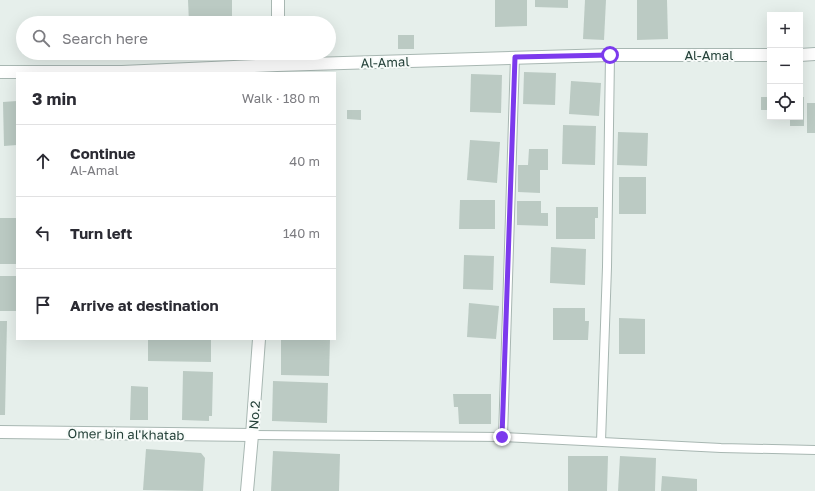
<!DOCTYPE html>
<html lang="en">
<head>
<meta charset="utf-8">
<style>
	:root { --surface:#fff; --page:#f2f2f3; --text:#2b2b33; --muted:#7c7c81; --line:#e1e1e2 }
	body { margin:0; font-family:"Golos Text",sans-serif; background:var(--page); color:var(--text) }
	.controls { position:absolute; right:12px; top:12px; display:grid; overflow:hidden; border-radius:0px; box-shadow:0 4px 16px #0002 }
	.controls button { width:36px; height:36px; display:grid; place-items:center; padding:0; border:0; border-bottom:1px solid var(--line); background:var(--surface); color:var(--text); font:20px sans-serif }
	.stop { position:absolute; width:12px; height:12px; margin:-9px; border:3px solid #7c3aed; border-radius:50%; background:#fff }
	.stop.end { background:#7c3aed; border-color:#fff; box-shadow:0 1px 4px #0008 }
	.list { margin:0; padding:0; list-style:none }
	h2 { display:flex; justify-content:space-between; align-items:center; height:52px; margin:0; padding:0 16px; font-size:17px }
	h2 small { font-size:13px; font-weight:400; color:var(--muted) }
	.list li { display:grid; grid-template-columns:26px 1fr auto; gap:12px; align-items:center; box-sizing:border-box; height:72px; padding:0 16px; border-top:1px solid var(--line) }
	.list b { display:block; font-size:15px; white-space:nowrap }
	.list p { margin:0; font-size:13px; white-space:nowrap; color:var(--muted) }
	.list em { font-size:13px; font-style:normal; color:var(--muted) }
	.icon { flex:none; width:22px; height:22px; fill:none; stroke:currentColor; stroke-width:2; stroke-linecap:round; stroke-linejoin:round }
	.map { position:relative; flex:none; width:815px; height:491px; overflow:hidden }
	.search { position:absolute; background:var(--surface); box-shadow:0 4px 16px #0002; left:16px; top:16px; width:320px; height:44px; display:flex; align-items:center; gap:10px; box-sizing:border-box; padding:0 14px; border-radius:22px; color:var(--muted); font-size:15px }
	.panel { position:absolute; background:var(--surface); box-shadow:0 4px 16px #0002; left:16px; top:72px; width:320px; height:268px; border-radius:0px }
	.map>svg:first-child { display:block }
	.building { fill:#bbcac3 }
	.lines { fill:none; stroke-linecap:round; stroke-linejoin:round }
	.lane-casing { stroke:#a8b7b2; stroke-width:10 }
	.street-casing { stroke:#a8b7b2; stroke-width:14 }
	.lane { stroke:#fff; stroke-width:8 }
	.street { stroke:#fff; stroke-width:12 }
	.route { stroke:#7c3aed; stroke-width:5 }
	.labels { text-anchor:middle; stroke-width:4; stroke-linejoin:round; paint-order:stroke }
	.street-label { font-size:13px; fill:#244139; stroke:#f7fbf9 }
</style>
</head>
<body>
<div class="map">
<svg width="815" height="491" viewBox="0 0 815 491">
	<rect width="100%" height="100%" fill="#e6efeb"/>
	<g class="building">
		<path d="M 188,0 L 232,0 L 232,23 L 189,23 Z"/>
		<path d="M 495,0 L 527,0 L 527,26 L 495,27 Z"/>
		<path d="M 535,0 L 568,0 L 568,8 L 535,7 Z"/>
		<path d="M 585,0 L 606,0 L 604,40 L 583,39 Z"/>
		<path d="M 637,0 L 667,0 L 668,39 L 637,40 Z"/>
		<rect x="398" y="35" width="16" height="14"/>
		<path d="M 524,72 L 556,73 L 555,105 L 523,104 Z"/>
		<path d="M 471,74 L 502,75 L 501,113 L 470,112 Z"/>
		<path d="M 571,81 L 601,83 L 599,116 L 569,114 Z"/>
		<rect x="761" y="97" width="9" height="13"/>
		<path d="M 800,97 L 804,97 L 804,126 L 790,126 L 790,117 L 800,117 Z"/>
		<path d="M 17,101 L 17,145 L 4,146 L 3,102 Z"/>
		<rect x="807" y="103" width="8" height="30"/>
		<path d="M 347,110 L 361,110 L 361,120 L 347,119 Z"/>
		<path d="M 563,125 L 596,126 L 595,165 L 562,164 Z"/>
		<path d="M 618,132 L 648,133 L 647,166 L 617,165 Z"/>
		<path d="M 470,140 L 500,142 L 497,183 L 467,180 Z"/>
		<path d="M 529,149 L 548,149 L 548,170 L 540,170 L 540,193 L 518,192 L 518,165 L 528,165 Z"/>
		<rect x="619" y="177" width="27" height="37"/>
		<path d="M 460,200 L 495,200 L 495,229 L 459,229 Z"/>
		<path d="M 517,201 L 541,201 L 541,213 L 548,213 L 548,226 L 517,225 Z"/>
		<path d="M 556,207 L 598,207 L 598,218 L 595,218 L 595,239 L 556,239 Z"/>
		<rect x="0" y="218" width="17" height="46"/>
		<path d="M 551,247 L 586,249 L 585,285 L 550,283 Z"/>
		<path d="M 464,255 L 494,256 L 493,290 L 463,289 Z"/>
		<rect x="0" y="276" width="17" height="35"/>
		<path d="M 469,303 L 499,306 L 496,339 L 467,337 Z"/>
		<path d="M 553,308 L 585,308 L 585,321 L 589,321 L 588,340 L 553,340 Z"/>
		<path d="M 619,318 L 645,319 L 645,354 L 619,354 Z"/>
		<path d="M 0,321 L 7,321 L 5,415 L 0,415 Z"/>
		<path d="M 148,339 L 211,339 L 211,362 L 148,361 Z"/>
		<path d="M 281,339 L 330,339 L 329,376 L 281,375 Z"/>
		<path d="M 183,371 L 213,372 L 212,416 L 209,416 L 209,421 L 182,420 Z"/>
		<path d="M 273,381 L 328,383 L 327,423 L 272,421 Z"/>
		<path d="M 131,386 L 148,387 L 148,420 L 130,420 Z"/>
		<path d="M 453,394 L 491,394 L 491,424 L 459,424 L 458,407 L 454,407 Z"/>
		<path d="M 146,449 L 201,453 L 205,458 L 203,491 L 143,490 Z"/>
		<path d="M 273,451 L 340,454 L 339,491 L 271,491 Z"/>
		<path d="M 568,456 L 608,456 L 607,491 L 568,491 Z"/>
		<path d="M 620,456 L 656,458 L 655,491 L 618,491 Z"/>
		<path d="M 662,476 L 697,479 L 697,491 L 661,491 Z"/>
	</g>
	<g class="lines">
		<defs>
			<g id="lane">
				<path d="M 252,435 L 503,437 L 721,448 L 815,450"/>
				<path d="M 503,437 L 515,57"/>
				<path d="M 601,441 L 607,267 L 610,55"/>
			</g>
			<g id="street">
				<path d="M 278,23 L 278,0"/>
				<path d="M 800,55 L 815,54"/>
				<path d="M 0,72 L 122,72 L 277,65 L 610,55 L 770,55"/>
				<path d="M 0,432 L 252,435"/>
				<path d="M 247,491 L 252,435 L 259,339"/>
			</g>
		</defs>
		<use href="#lane" class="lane-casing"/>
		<use href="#street" class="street-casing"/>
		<use href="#lane" class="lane"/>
		<use href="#street" class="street"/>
	</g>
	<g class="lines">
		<path class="route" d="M 502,437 L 515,57 L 610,55"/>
	</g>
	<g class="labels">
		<g class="street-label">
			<text x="709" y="60">Al-Amal</text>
			<text transform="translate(385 62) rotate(-2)" y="5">Al-Amal</text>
			<text transform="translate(254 415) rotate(-86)" y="5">No.2</text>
			<text transform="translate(126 434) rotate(1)" y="5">Omer bin al'khatab</text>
		</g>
	</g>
</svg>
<div class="controls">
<button>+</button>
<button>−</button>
<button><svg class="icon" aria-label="locate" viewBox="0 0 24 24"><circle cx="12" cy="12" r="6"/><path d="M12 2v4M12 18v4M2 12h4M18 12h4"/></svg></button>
</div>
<div class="stop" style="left:610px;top:55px"></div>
<div class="stop end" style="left:502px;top:437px"></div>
<div class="search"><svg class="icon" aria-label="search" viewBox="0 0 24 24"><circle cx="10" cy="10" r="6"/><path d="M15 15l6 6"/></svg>Search here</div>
<section class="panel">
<h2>3 min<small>Walk · 180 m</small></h2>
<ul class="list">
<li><svg class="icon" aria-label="ahead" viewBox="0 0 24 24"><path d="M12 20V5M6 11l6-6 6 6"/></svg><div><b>Continue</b><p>Al-Amal</p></div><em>40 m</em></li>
<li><svg class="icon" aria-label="left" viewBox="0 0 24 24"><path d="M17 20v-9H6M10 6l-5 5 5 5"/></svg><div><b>Turn left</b></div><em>140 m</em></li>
<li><svg class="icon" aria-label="arrive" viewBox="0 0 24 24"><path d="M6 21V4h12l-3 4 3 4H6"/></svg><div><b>Arrive at destination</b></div></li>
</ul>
</section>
</div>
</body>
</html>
